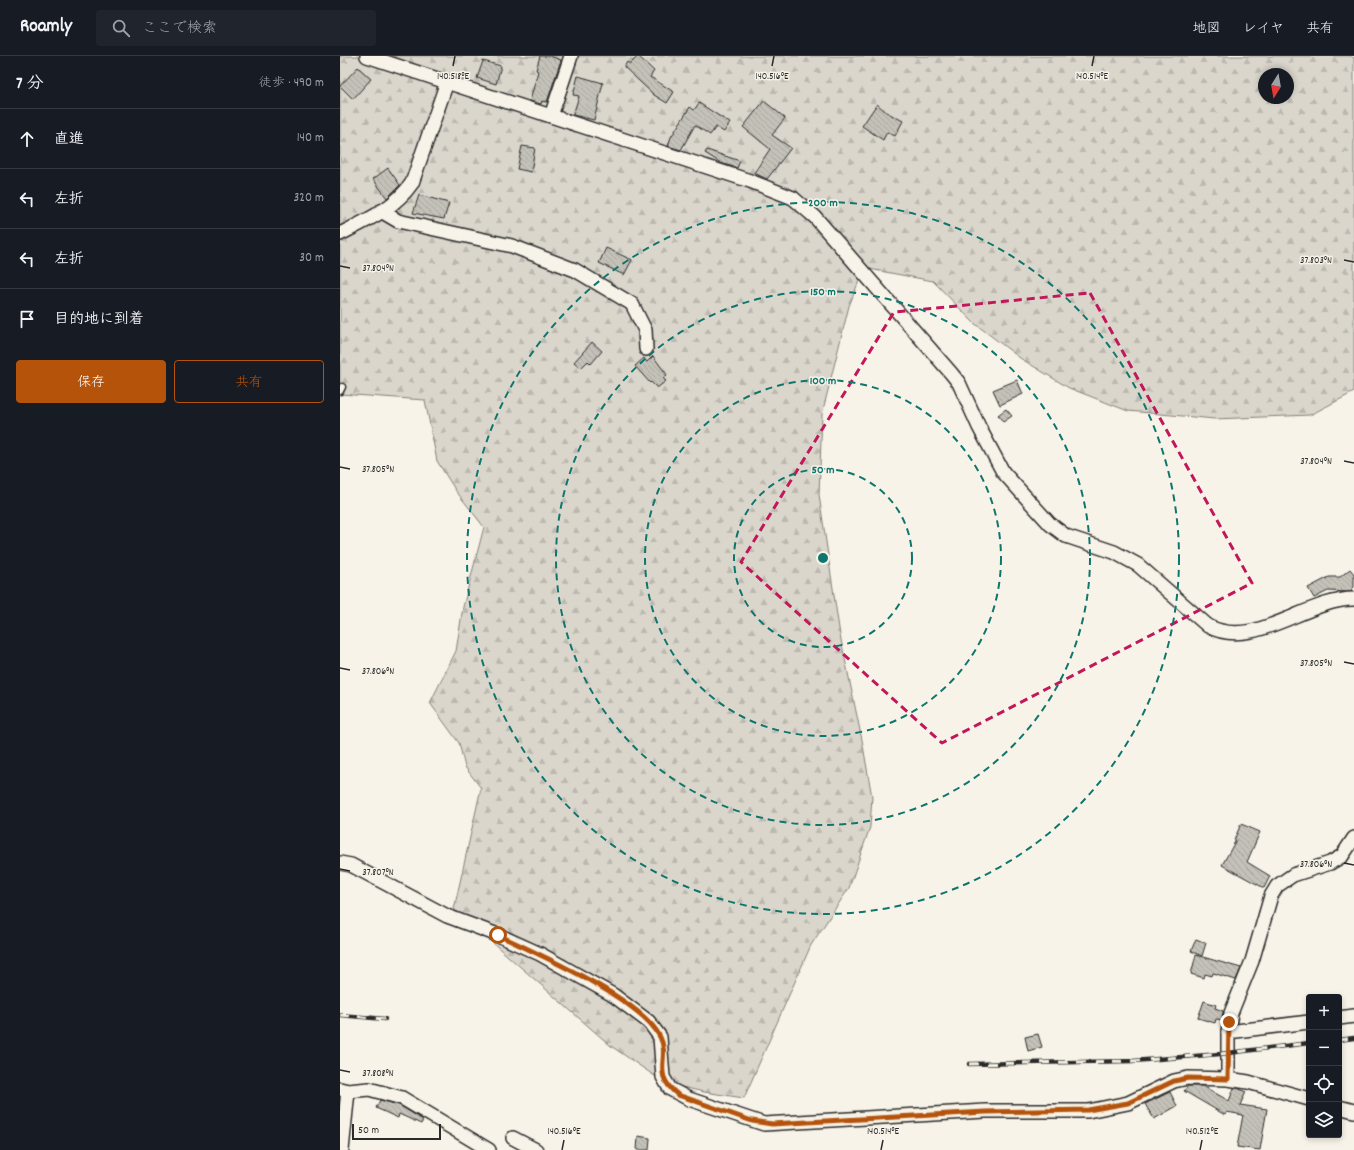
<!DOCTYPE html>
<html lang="ja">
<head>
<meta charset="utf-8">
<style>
	:root { --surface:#171b24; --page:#20242c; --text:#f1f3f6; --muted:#9ea1a6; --line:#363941; --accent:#b45309 }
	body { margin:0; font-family:Dekko,"Klee One",sans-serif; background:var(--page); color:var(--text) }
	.controls { position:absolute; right:12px; bottom:12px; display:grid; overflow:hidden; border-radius:4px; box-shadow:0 2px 6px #0003 }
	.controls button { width:36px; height:36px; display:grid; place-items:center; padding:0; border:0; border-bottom:1px solid var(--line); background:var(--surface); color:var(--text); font:20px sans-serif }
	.compass { position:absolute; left:918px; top:12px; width:36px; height:36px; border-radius:50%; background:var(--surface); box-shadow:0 2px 6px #0003; rotate:191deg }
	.scale { position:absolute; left:12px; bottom:10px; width:89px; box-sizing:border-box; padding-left:4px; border:2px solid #2b2b2b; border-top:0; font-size:11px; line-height:14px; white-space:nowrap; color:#2b2b2b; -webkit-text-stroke:3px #f7f3e8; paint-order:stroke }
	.stop { position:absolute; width:12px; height:12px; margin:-9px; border:3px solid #b45309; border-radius:50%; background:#fff }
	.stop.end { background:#b45309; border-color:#fff; box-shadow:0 1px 4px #0008 }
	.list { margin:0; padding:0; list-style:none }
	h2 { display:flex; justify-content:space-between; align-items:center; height:52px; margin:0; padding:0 16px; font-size:17px }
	h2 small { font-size:13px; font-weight:400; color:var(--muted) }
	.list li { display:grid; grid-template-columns:26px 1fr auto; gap:12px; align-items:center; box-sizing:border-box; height:60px; padding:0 16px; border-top:1px solid var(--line) }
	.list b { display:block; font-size:15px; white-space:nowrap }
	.list em { font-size:13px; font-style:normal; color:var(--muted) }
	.actions { display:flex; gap:8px; padding:12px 16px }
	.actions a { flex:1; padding:9px 0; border:1px solid var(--accent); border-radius:4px; text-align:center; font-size:14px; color:var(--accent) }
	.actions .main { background:var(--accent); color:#fff }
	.icon { flex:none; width:22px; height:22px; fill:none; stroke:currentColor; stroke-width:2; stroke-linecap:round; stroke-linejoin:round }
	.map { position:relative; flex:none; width:1014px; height:1094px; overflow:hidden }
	header { display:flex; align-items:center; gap:24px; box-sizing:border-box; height:56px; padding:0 20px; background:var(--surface); border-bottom:1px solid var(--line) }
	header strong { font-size:19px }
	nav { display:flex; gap:22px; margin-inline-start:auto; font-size:14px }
	.search { width:280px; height:36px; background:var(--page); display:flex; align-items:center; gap:10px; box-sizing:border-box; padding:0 14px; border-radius:4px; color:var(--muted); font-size:15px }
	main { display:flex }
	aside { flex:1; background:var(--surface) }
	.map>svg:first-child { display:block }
	.forest { fill:url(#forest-firs); stroke:#82807c; fill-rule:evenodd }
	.building { fill:url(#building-back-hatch); stroke:#2b2b2b }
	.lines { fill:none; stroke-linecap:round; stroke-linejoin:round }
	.lane-casing { stroke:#2b2b2b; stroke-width:9 }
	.street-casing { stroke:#2b2b2b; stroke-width:16 }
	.lane { stroke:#f7f3e8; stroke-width:6 }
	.street { stroke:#f7f3e8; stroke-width:13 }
	.rail-casing { stroke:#2b2b2b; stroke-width:4.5 }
	.rail { stroke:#f7f3e8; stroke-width:3; stroke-dasharray:9; stroke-linecap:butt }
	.route { stroke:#b45309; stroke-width:5 }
	.marked { fill:none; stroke:#c2185b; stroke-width:3; stroke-dasharray:8 5; stroke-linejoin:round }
	.ticks { fill:none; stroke:#2b2b2b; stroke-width:1.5 }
	.ring { fill:none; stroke:#0f766e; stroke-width:2; stroke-dasharray:7 5 }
	.ticks-label { font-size:10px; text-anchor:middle; fill:#2b2b2b; stroke:#f7f3e8; stroke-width:3; stroke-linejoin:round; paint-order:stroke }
	.centre { fill:#0f766e; stroke:#f7f3e8; stroke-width:2 }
	.ring-label { font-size:12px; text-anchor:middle; font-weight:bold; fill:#0f766e; stroke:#f7f3e8; stroke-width:3; stroke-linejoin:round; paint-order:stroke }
</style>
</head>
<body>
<header>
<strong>Roamly</strong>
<div class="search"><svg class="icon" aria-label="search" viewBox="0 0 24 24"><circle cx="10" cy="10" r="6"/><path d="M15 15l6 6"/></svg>ここで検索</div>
<nav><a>地図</a><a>レイヤ</a><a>共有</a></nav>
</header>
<main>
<aside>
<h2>7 分<small>徒歩 · 490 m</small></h2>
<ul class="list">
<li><svg class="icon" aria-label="ahead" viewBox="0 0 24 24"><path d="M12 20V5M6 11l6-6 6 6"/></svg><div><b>直進</b></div><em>140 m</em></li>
<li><svg class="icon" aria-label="left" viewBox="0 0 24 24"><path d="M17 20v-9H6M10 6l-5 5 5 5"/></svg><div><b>左折</b></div><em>320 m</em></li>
<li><svg class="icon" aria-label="left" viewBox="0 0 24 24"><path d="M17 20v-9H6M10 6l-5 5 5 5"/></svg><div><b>左折</b></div><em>30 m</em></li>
<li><svg class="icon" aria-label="arrive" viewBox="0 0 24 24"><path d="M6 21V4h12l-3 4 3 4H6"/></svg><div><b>目的地に到着</b></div></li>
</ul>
<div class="actions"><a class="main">保存</a><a>共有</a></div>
</aside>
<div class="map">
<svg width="1014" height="1094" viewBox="0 0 1014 1094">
	<defs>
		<pattern id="forest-firs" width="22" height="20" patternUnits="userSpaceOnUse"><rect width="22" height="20" fill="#dad6cc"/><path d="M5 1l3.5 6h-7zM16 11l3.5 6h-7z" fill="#bbb8af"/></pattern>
		<pattern id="building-back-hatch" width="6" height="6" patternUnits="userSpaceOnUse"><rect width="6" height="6" fill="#c4c1b9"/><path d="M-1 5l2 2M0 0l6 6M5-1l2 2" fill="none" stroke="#a9a69f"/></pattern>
	</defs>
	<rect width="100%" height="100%" fill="#f7f3e8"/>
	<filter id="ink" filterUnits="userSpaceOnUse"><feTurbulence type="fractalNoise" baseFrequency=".025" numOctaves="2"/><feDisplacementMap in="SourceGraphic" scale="8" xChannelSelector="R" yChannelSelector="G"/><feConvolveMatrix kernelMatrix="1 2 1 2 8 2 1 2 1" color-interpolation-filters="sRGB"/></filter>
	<g filter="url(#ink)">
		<path class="forest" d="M 0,0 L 1011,0 L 1014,2 L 1014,336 L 970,359 L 875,363 L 788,355 L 729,332 L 680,302 L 634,267 L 593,225 L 524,212 L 509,250 L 482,358 L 479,439 L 500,579 L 522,684 L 532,741 L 530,771 L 509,832 L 471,889 L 404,1042 L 364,1036 L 325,1027 L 271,990 L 114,853 L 141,732 L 125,711 L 119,687 L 90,647 L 116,595 L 123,551 L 144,471 L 116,435 L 97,405 L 85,344 L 0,338 ZM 924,18 L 948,18 L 948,42 L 924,42 Z"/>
		<g class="building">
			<path d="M 200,0 L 210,0 L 221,4 L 207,46 L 202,45 L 201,48 L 190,45 L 198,15 L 196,14 Z"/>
			<path d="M 298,0 L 314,15 L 310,21 L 334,36 L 327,47 L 314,39 L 284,11 L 287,6 L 290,8 Z"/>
			<path d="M 143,5 L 161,10 L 156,28 L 137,22 Z"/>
			<path d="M 18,11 L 31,23 L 13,43 L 0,30 Z"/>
			<path d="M 238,20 L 263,27 L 254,64 L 233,59 L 239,40 L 233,39 Z"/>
			<path d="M 424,45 L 445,62 L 432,79 L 451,92 L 427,123 L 414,117 L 430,93 L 403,71 Z"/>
			<path d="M 359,47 L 390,67 L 384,76 L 376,71 L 370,79 L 355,69 L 341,94 L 328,90 L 331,81 L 350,51 L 354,54 Z"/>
			<path d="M 537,48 L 546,56 L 563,65 L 555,80 L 547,76 L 543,84 L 522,70 Z"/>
			<path d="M 182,90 L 195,92 L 191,116 L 177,113 Z"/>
			<path d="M 367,94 L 400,105 L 397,112 L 381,107 L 365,97 Z"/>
			<path d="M 48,112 L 60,129 L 47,142 L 33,123 Z"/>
			<path d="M 79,139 L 109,147 L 104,163 L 73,157 Z"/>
			<path d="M 266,192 L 292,204 L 284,219 L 259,207 Z"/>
			<path d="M 252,286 L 262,295 L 251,308 L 248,305 L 241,312 L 234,306 Z"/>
			<path d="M 313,300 L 327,319 L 323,322 L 326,325 L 317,332 L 311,326 L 310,327 L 295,310 L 304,302 L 307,306 Z"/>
			<path d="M 677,324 L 683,338 L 660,349 L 653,334 Z"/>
			<path d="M 666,353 L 672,360 L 663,366 L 658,359 Z"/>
			<path d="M 1010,513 L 1014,518 L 1014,531 L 1009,536 L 988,535 L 974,542 L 968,532 L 989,521 L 1000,521 Z"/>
			<path d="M 901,768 L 920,776 L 907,806 L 930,820 L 924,832 L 882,809 L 896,784 L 894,784 Z"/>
			<path d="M 856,883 L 866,887 L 862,900 L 851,895 Z"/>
			<path d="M 856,899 L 901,912 L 896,924 L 873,917 L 872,920 L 865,918 L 864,922 L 851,918 Z"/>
			<path d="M 864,945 L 876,949 L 875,952 L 883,955 L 882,964 L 876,963 L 875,967 L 858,962 Z"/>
			<path d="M 698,978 L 702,991 L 688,995 L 685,981 Z"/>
			<path d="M 848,1030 L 863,1030 L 889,1045 L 894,1032 L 897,1032 L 906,1036 L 900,1049 L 927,1053 L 920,1094 L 897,1091 L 903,1059 L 887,1056 L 885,1059 L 844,1035 Z"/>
			<path d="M 830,1036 L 837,1050 L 814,1063 L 805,1048 Z"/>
			<path d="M 40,1044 L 59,1049 L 83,1064 L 81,1068 L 59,1058 L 58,1062 L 36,1052 Z"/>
			<path d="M 298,1080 L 310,1082 L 309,1094 L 297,1094 Z"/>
		</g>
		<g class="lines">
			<defs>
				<path id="lane" d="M 0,335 L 2,331"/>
				<g id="street">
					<path d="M 27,0 L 410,125 L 453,142 L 475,161 L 611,317 L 619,327 L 639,371 L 663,416 L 710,468 L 726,480 L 774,496 L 798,509 L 868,570 C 914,595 966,543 1014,543"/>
					<path d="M 211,60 L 231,0"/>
					<path d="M 41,155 L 58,165 L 172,190 L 235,214 L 292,248 L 305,274 L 306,293"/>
					<path d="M 0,178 C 26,165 55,152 72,127 L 107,26"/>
					<path d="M 0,807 L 11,809 L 26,817 L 107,860 L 158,879 L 200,898 L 273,939 L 309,966 L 320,981 L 323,1021 L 330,1033 L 349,1043 L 424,1068 L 645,1055 L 748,1055 L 788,1047 L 834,1025 L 848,1022 L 888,1023 L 908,1026 L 969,1043"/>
					<path d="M 999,962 L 1014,960"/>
					<path d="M 888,976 L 969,966"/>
					<path d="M 888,1023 L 888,976 L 891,957 L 912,905 L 931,840 L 937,830 L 953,819 L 990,807 L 1002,800 L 1014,782"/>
					<path d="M 0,1033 L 8,1035 L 29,1033 L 62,1042 L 149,1094"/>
					<path d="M 999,1051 L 1014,1055"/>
					<path d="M 173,1082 L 196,1094"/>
					<path d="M 2,1094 L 8,1035"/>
				</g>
			</defs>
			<use href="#lane" class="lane-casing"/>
			<use href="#street" class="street-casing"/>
			<use href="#lane" class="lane"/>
			<use href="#street" class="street"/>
			<defs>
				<g id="rail">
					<path d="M 0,959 L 45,963"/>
					<path d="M 999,984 L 1014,982"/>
					<path d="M 629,1008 L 793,1005 L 880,998 L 969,987"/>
				</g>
			</defs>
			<use href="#rail" class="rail-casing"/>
			<use href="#rail" class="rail"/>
		</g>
	</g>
	<g class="lines" filter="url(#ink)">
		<path class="route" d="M 158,879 C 196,897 303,944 320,981 C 331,1003 310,1017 338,1039 L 412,1065 L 432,1068 L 645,1056 L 748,1054 L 788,1047 L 834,1025 L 848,1022 L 888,1023 L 889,966"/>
	</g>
	<path class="marked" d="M 750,237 L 912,527 L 602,687 L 401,506 L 554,256 Z"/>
	<path class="ticks" d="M 113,10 L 115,0M 432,10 L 434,0M 752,10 L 754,0M 1004,204 L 1014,206M 0,210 L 10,212M 1004,405 L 1014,407M 0,411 L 10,413M 1004,606 L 1014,608M 0,612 L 10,614M 1004,807 L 1014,809M 0,813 L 10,815M 0,1014 L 10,1016M 222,1094 L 224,1084M 541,1094 L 543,1084M 860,1094 L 862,1084"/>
	<g class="ring">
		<circle cx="483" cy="502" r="89"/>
		<circle cx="483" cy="502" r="178"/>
		<circle cx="483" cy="502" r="267"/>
		<circle cx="483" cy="502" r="356"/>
	</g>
	<g class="ticks-label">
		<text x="113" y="23">140.518°E</text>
		<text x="432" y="23">140.516°E</text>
		<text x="752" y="23">140.514°E</text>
		<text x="976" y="207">37.803°N</text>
		<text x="38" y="215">37.804°N</text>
		<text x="976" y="408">37.804°N</text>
		<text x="38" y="416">37.805°N</text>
		<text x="976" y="610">37.805°N</text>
		<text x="38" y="618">37.806°N</text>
		<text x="976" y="811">37.806°N</text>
		<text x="38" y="819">37.807°N</text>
		<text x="38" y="1020">37.808°N</text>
		<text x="224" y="1078">140.516°E</text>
		<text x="543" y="1078">140.514°E</text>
		<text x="862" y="1078">140.512°E</text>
	</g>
	<circle cx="483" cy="502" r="6" class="centre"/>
	<g class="ring-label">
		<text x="483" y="150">200 m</text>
		<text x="483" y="239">150 m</text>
		<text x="483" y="328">100 m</text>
		<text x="483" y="417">50 m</text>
	</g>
</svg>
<div class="controls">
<button>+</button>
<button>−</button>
<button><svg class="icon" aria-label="locate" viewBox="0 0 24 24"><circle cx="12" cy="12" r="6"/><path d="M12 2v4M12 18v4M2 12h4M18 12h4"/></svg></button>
<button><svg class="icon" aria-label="layers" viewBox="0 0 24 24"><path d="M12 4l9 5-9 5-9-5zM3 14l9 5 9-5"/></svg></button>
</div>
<svg class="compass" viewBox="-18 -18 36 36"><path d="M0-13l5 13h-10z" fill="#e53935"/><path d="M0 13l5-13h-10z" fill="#9ea1a6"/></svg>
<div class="scale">50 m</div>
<div class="stop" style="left:158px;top:879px"></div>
<div class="stop end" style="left:889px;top:966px"></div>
</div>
</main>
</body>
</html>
